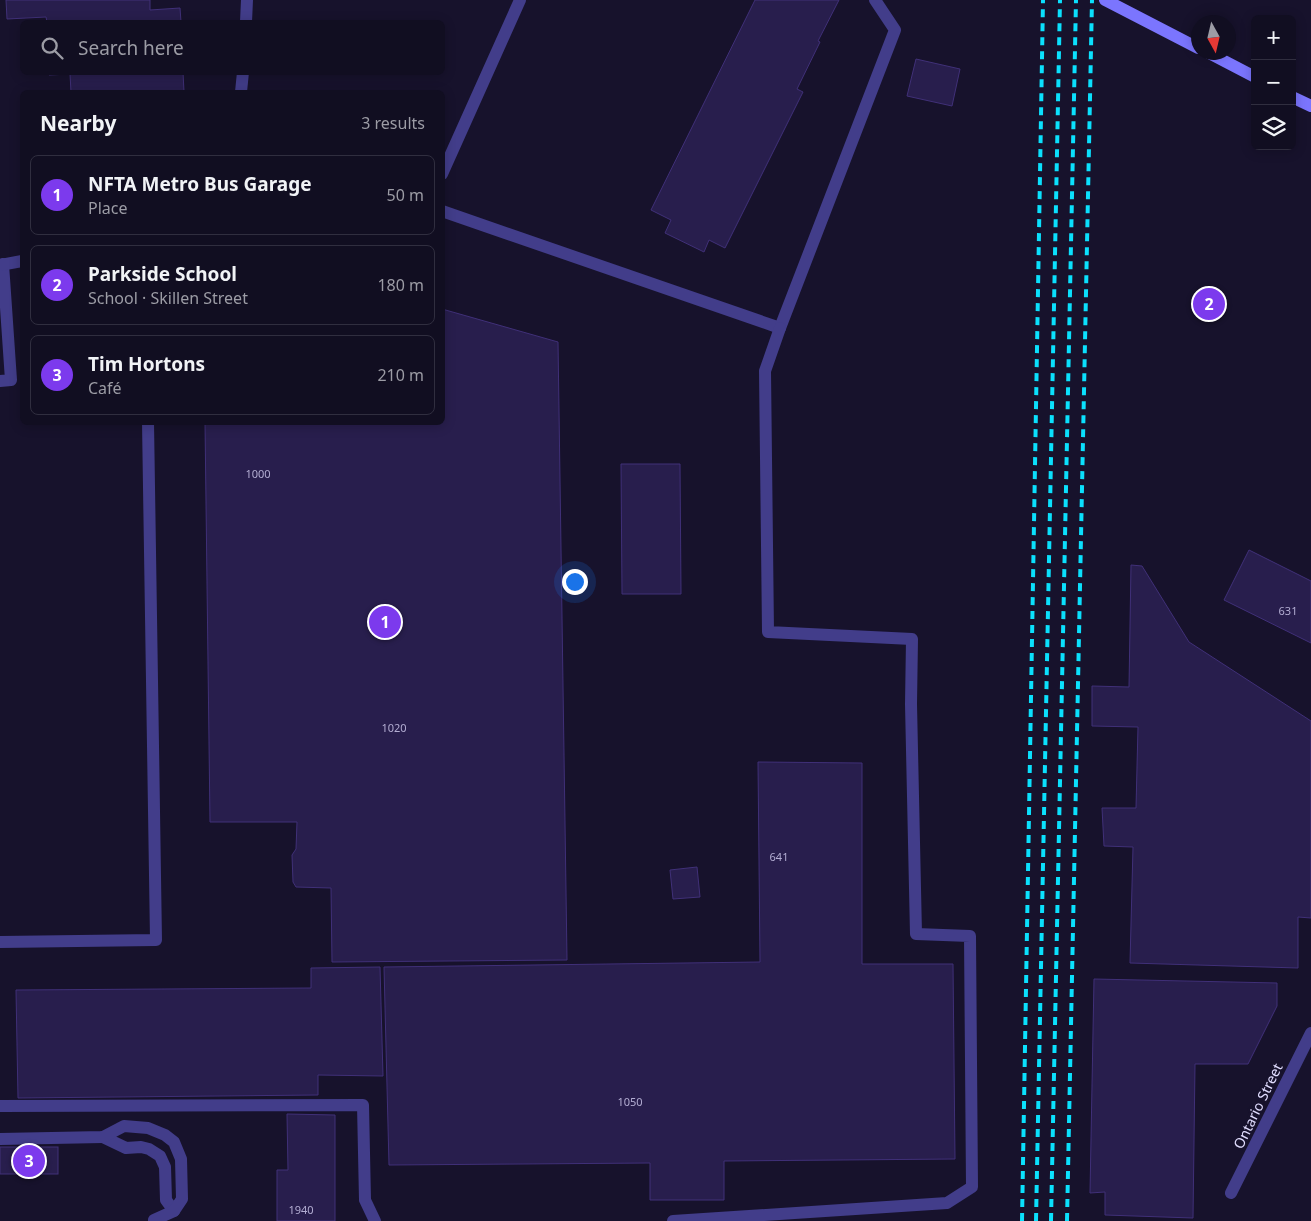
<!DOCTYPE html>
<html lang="en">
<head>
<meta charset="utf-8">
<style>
	:root { --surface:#110e21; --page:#1a172a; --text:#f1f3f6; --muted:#9c9ca5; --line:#302e3f; --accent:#7c3aed }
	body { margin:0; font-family:"Noto Sans",sans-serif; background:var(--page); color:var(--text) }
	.controls { position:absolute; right:15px; top:15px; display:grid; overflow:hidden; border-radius:8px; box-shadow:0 2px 12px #0003 }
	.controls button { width:45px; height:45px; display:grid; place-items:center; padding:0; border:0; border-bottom:1px solid var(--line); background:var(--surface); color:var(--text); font:25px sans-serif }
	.compass { position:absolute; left:1191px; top:15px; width:45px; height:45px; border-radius:50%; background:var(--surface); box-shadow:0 2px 12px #0003; rotate:172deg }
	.you { position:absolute; left:574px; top:581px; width:18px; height:18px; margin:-12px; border:4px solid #fff; border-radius:50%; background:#1a73e8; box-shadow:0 0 0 8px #1a73e833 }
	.badge { display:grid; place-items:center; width:32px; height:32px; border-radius:50%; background:var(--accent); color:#fff; font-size:16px; font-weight:700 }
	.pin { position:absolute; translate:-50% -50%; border:2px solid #fff; box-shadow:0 1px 5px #0006 }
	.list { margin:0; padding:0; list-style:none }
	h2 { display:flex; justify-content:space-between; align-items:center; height:65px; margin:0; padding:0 20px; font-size:21px }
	h2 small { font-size:16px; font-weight:400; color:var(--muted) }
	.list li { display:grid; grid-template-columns:32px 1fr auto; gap:15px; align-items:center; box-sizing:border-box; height:80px; margin:0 10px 10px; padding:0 10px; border:1px solid var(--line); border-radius:8px }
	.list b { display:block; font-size:19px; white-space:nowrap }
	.list p { margin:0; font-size:16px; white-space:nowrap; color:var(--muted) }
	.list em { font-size:16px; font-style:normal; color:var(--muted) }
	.icon { flex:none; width:28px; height:28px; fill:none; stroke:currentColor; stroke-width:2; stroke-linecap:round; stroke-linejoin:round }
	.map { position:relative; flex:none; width:1311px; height:1221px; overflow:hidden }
	.search { position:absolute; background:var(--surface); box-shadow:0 2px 12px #0003; left:20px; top:20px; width:425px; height:55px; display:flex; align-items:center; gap:12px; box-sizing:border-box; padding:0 18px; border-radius:8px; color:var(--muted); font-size:19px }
	.panel { position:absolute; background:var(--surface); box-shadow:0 2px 12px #0003; left:20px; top:90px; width:425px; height:335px; border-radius:8px }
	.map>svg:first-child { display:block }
	.building { fill:#281e4d; stroke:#403078 }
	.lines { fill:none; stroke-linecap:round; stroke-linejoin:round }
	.lane { stroke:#423d8a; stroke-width:12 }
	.street { stroke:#423d8a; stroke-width:12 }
	.secondary { stroke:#7b75fe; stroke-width:12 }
	.rail { stroke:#0be0fd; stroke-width:4; stroke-dasharray:8 6; stroke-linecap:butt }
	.labels { text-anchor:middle; stroke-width:5; stroke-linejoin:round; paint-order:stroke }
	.number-label { font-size:11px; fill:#b3add2 }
	.street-label { font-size:14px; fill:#e1ddff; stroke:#17122c }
</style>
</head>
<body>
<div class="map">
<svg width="1311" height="1221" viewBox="0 0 1311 1221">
	<rect width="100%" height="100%" fill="#17122c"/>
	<g class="building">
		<path d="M 6,0 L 150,0 L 150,10 L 180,8 L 181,22 L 47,22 L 46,17 L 7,19 Z"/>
		<path d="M 755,0 L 839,0 L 818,41 L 820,42 L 797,89 L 803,92 L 725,248 L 709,240 L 704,252 L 665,233 L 671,220 L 651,210 Z"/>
		<path d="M 916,59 L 960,69 L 952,106 L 907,96 Z"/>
		<path d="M 49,72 L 183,72 L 184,92 L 71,92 L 70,74 L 49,75 Z"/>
		<path d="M 442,309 L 558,342 L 567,960 L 332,962 L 331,888 L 296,887 L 293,882 L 292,855 L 296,849 L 297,822 L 210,822 L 205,422 L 442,422 Z"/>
		<path d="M 621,464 L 680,464 L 681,594 L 622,594 Z"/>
		<path d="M 1249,550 L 1311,581 L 1311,643 L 1224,600 Z"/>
		<path d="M 1131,565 L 1142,566 L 1189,642 L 1311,721 L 1311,918 L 1298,917 L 1298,968 L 1130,963 L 1133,847 L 1104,846 L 1102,808 L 1136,808 L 1138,727 L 1092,726 L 1092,686 L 1129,687 Z"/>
		<path d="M 758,762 L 862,763 L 862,964 L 953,964 L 955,1159 L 724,1161 L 724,1200 L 650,1200 L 650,1163 L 389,1165 L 384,967 L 760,962 Z"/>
		<path d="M 697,867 L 700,897 L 673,899 L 670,870 Z"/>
		<path d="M 380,967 L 383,1076 L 318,1075 L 318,1095 L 18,1098 L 16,990 L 311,988 L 311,968 Z"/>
		<path d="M 1094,979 L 1277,983 L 1277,1006 L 1248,1064 L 1195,1064 L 1193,1218 L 1105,1215 L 1105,1192 L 1090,1193 Z"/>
		<path d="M 287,1114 L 335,1115 L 335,1221 L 277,1221 L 277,1170 L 288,1170 Z"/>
		<rect x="0" y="1147" width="58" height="27"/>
	</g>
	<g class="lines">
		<g class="lane">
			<path d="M 246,22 L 247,0"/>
			<path d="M 241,92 L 243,72"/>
			<path d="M 442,174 L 520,0"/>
			<path d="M 442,211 L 780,328 L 895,30 L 875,0"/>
			<path d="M 0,381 L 11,380 L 3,264"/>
			<path d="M 0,942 L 156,940 L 148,422"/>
			<path d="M 0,1106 L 363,1105 L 365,1200 L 375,1221"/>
			<path d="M 103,1137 L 126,1148 L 141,1147 L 149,1149 L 160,1156 L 165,1167 L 166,1200 L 174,1211"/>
			<path d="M 0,1139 L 103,1137 L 124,1126 L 148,1128 L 165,1135 L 174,1142 L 181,1159 L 182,1199 L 174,1211 L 154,1220"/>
			<path d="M 673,1221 L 947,1203 L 972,1187 L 970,936 L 916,934 L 911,704 L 912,639 L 768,632 L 765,371 L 780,328"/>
		</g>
		<g class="street">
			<path d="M 0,265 L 22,261"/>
			<path d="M 1231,1193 L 1311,1033"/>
		</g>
		<g class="secondary">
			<path d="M 1105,0 L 1198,48"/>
			<path d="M 1207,52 L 1255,77"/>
			<path d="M 1292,97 L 1311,106"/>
		</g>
		<g class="rail">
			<path d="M 1022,1221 L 1043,0"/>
			<path d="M 1036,1221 L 1060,0"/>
			<path d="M 1051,1221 L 1076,0"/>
			<path d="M 1067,1221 L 1092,0"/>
		</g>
	</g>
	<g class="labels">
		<g class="number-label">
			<text x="258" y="478">1000</text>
			<text x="1288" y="615">631</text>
			<text x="394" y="732">1020</text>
			<text x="779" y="861">641</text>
			<text x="630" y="1106">1050</text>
			<text x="301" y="1214">1940</text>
		</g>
		<g class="street-label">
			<text transform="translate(1258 1106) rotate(-64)" y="5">Ontario Street</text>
		</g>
	</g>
</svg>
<div class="controls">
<button>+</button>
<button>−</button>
<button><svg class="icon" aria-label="layers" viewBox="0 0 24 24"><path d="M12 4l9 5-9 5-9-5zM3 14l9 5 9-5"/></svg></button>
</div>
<svg class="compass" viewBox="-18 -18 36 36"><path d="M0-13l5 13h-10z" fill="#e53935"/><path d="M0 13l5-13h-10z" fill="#9c9ca5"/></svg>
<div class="you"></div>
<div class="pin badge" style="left:385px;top:622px">1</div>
<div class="pin badge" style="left:1209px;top:304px">2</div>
<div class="pin badge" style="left:29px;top:1161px">3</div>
<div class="search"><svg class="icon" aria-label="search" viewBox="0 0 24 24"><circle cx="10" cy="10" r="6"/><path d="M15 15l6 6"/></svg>Search here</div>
<section class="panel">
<h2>Nearby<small>3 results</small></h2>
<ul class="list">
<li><span class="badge">1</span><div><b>NFTA Metro Bus Garage</b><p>Place</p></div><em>50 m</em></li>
<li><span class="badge">2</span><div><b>Parkside School</b><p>School · Skillen Street</p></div><em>180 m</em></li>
<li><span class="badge">3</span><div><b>Tim Hortons</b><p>Café</p></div><em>210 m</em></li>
</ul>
</section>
</div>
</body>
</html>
